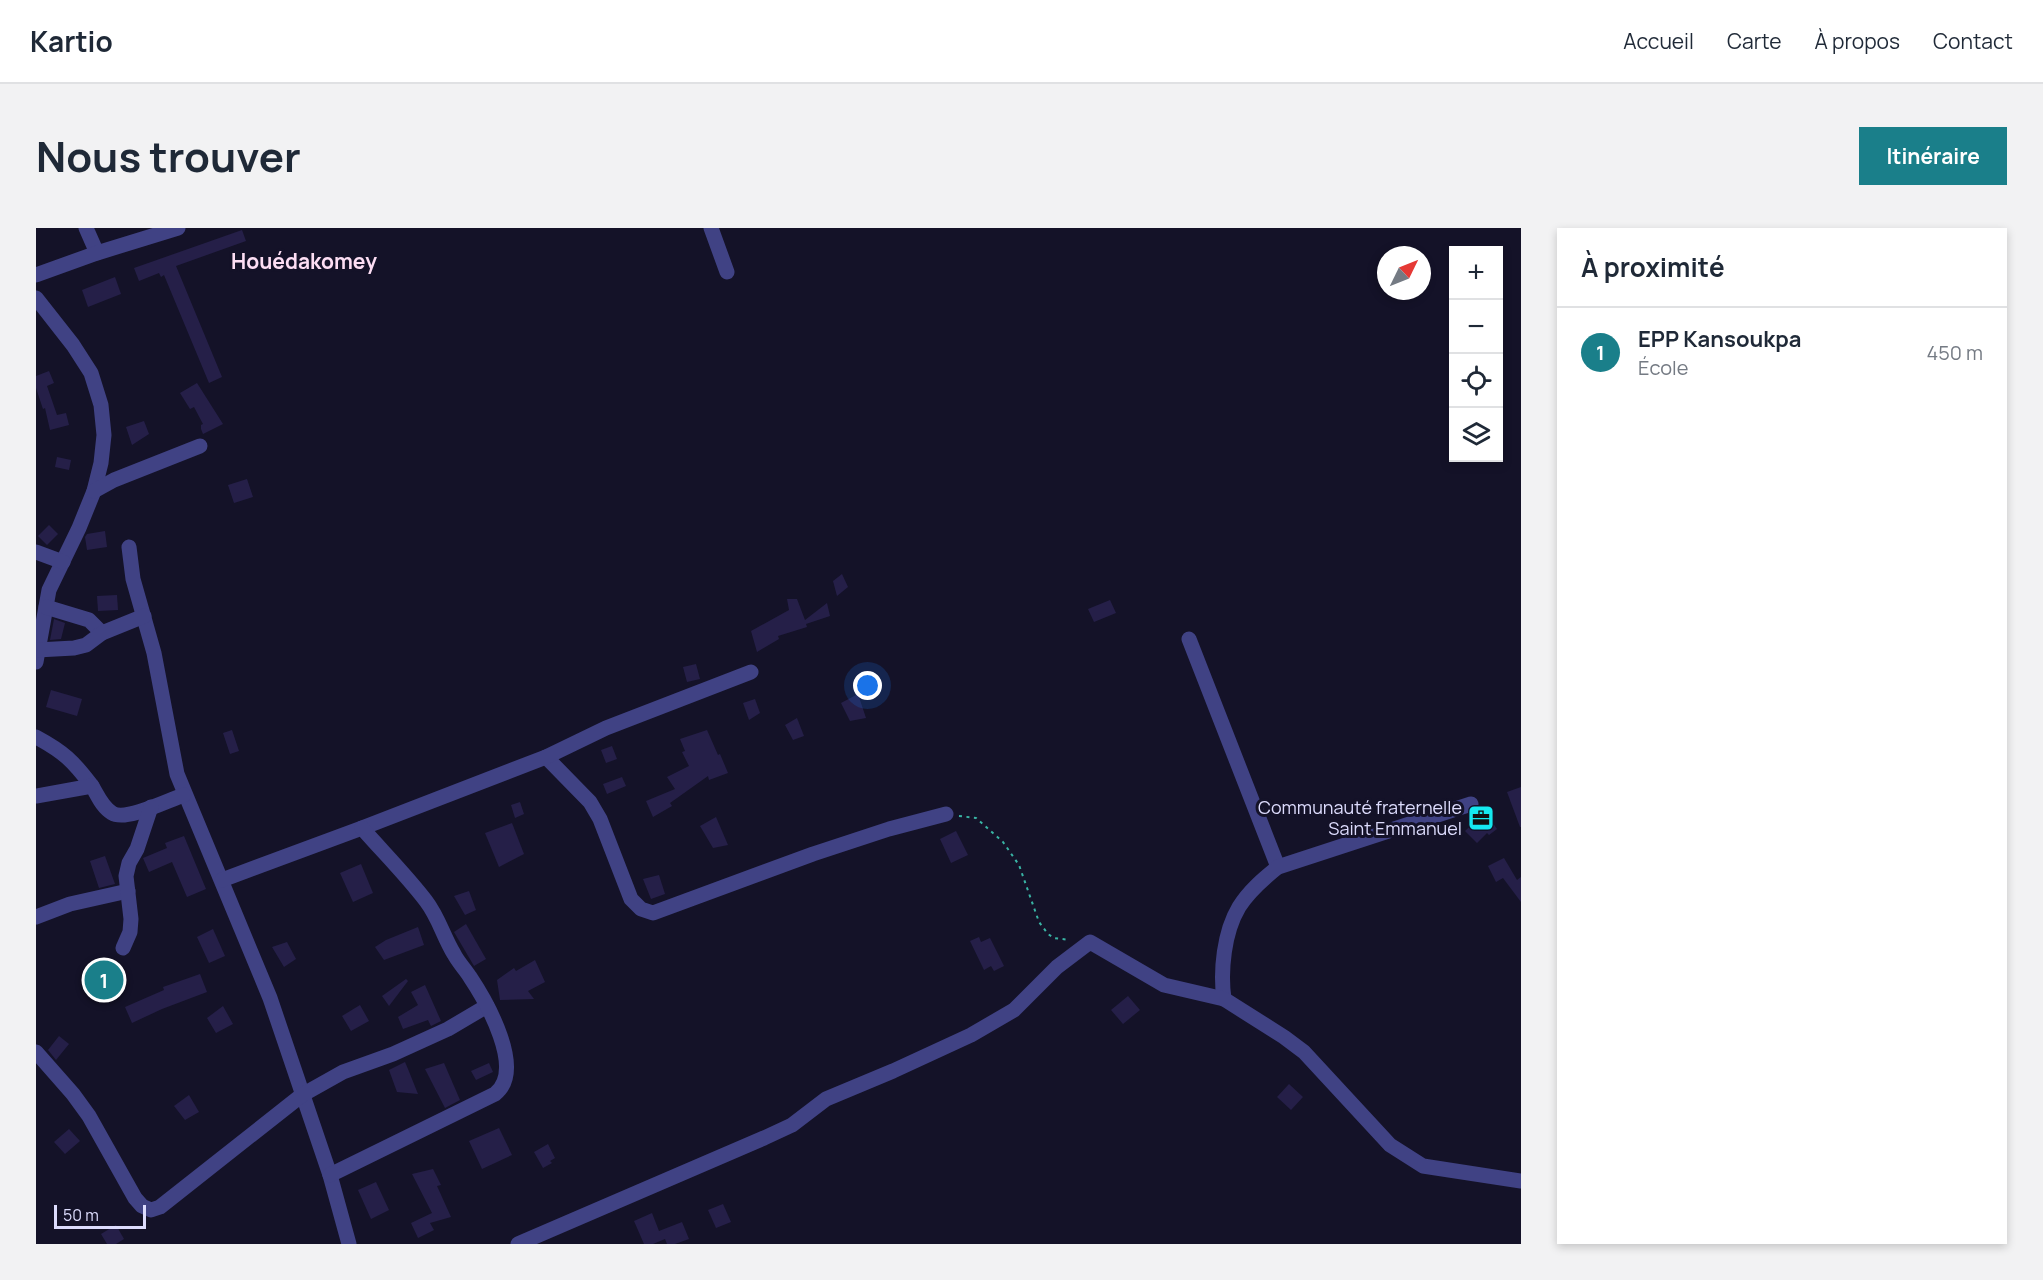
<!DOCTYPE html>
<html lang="fr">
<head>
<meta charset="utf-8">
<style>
	:root { --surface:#fff; --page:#f2f2f3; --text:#1f2937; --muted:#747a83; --line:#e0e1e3; --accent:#1a7f8a }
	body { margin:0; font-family:Manrope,sans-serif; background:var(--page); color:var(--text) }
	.controls { position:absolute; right:18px; top:18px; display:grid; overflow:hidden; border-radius:0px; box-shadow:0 3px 9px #0003 }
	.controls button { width:54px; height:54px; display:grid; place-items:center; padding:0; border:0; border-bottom:2px solid var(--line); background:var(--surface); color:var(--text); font:30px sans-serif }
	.compass { position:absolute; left:1341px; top:18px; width:54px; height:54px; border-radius:50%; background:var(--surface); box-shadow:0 3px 9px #0003; rotate:47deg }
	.scale { position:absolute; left:18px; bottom:15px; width:92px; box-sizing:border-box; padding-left:6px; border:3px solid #dddcfd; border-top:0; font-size:16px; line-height:21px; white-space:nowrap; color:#dddcfd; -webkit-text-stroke:4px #141228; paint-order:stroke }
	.you { position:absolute; left:832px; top:458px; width:21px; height:21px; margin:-15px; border:4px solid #fff; border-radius:50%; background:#1a73e8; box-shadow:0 0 0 9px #1a73e833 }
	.badge { display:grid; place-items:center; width:39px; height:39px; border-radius:50%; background:var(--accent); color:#fff; font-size:20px; font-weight:700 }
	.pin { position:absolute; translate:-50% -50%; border:3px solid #fff; box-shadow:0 2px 6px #0006 }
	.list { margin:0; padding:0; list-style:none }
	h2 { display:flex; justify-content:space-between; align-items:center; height:78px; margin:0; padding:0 24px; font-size:26px }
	h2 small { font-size:20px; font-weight:400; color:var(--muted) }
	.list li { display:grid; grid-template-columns:39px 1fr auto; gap:18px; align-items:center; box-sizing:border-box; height:90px; padding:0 24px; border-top:2px solid var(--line) }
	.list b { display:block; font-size:22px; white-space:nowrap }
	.list p { margin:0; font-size:20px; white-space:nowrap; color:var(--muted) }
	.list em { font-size:20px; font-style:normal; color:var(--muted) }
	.icon { flex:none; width:33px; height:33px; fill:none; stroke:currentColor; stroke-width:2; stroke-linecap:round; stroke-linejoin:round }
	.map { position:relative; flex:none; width:1485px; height:1016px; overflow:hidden; border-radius:0px }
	header { display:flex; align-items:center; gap:36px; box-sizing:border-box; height:84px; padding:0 30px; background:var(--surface); border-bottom:2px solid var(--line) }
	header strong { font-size:28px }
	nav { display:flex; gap:33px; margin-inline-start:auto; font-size:21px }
	.intro { display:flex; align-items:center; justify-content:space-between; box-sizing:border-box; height:144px; padding:0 36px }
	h1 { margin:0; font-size:42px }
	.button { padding:15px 27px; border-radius:0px; background:var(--accent); color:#fff; font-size:21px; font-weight:700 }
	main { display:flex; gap:36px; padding:0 36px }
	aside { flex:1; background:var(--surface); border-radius:0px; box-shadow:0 3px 9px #0003 }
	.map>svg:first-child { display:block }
	.building { fill:#251f48 }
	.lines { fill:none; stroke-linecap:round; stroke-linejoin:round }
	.path { stroke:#39b4a4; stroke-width:2; stroke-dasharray:3 4.5; stroke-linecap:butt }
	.street { stroke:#404284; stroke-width:15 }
	.labels { text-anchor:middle; stroke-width:6; stroke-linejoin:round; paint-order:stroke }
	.poi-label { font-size:18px; fill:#dddcfd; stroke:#141228; text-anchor:end }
	.quarter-label { font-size:21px; font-weight:bold; fill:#fddef4; stroke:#141228 }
</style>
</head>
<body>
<header>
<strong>Kartio</strong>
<nav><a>Accueil</a><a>Carte</a><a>À propos</a><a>Contact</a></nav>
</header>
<div class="intro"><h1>Nous trouver</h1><a class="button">Itinéraire</a></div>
<main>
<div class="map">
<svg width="1485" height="1016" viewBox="0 0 1485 1016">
	<rect width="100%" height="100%" fill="#141228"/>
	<g class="building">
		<path d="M 206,2 L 210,13 L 140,38 L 186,149 L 173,155 L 128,47 L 125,49 L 123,45 L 103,53 L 98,40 Z"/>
		<path d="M 79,49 L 85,66 L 52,79 L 46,62 Z"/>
		<path d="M 13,143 L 18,155 L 11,158 L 21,187 L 30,185 L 33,197 L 14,202 L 9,180 L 7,181 L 0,160 L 0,148 Z"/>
		<path d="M 161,155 L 187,196 L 167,206 L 165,201 L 165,197 L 167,196 L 158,179 L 154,181 L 144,165 Z"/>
		<path d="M 108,193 L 113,206 L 96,217 L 90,199 Z"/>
		<path d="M 21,229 L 35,232 L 33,242 L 19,239 Z"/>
		<path d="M 211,251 L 217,269 L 198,275 L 192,257 Z"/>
		<path d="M 13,297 L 22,306 L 11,317 L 2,308 Z"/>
		<path d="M 69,303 L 71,319 L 51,322 L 49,309 L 51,306 Z"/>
		<path d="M 806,346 L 812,359 L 801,368 L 797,353 Z"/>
		<path d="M 81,367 L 82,382 L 62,383 L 61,368 Z"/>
		<path d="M 751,371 L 761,371 L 769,392 L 791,375 L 794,388 L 770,396 L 771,399 L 742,408 L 743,411 L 721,424 L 715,403 L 753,382 Z"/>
		<path d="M 1074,372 L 1080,385 L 1058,394 L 1052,381 Z"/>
		<path d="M 18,391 L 29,395 L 25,411 L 14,412 Z"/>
		<path d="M 660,436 L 664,451 L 651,454 L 647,439 Z"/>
		<path d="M 15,462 L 46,471 L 41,488 L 10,479 Z"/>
		<path d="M 822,466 L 830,490 L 814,493 L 805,475 Z"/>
		<path d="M 719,471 L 724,485 L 713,492 L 707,475 Z"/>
		<path d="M 761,490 L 768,508 L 757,512 L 749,497 Z"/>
		<path d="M 196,502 L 203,523 L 194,526 L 187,505 Z"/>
		<path d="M 671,502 L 682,527 L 684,526 L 692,545 L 673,552 L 672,548 L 634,575 L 636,578 L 617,589 L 610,573 L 639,561 L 631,549 L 653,538 L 646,524 L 649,523 L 644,511 Z"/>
		<path d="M 576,518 L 581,531 L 570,535 L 565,522 Z"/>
		<path d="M 586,549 L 590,558 L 571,566 L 567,556 Z"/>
		<path d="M 1485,559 L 1485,599 L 1484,599 L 1471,564 Z"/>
		<path d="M 484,574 L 488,586 L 479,590 L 475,577 Z"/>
		<path d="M 1449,584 L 1461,601 L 1453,607 L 1451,605 L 1441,615 L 1429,603 Z"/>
		<path d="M 680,589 L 692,617 L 677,620 L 664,598 Z"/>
		<path d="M 476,595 L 488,626 L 463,639 L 449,605 Z"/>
		<path d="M 920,603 L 932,627 L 915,635 L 904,611 Z"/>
		<path d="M 148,608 L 170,661 L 151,669 L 136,634 L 113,644 L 107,630 L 131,620 L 129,615 Z"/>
		<path d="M 69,628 L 79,656 L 63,660 L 54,633 Z"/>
		<path d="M 1468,630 L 1481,652 L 1485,649 L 1485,674 L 1467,650 L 1460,654 L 1452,638 Z"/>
		<path d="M 325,636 L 337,665 L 317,674 L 304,645 Z"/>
		<path d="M 623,647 L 629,666 L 615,671 L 607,651 Z"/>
		<path d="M 433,663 L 440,682 L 429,687 L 418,668 Z"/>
		<path d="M 430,696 L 450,731 L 438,738 L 418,704 Z"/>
		<path d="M 382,699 L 388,717 L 348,732 L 339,719 L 350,712 Z"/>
		<path d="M 177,701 L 189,728 L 173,735 L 161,709 Z"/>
		<path d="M 943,709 L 945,714 L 954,710 L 968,738 L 958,743 L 955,738 L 948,742 L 934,713 Z"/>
		<path d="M 251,714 L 260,731 L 248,739 L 236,719 Z"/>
		<path d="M 499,732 L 509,754 L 492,763 L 498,771 L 464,772 L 461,752 L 478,740 L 480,743 Z"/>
		<path d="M 164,746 L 171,764 L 126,781 L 96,795 L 89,779 L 128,762 L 127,759 Z"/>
		<path d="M 370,751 L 372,753 L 353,778 L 346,768 Z"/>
		<path d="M 389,757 L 405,793 L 395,798 L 392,792 L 367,801 L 362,789 L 382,777 L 375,764 Z"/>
		<path d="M 1092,768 L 1104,782 L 1087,796 L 1075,782 Z"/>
		<path d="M 324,777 L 333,793 L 315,803 L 306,788 Z"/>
		<path d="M 187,778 L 197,796 L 180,805 L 171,790 Z"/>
		<path d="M 23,808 L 33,816 L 20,832 L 12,822 Z"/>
		<path d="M 369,834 L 372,841 L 382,866 L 361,864 L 353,842 Z"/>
		<path d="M 408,835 L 424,872 L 409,880 L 389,841 Z"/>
		<path d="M 453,835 L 457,844 L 440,852 L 435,843 Z"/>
		<path d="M 1253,856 L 1267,869 L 1255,882 L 1241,869 Z"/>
		<path d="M 153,867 L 163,884 L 149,892 L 138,878 Z"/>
		<path d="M 463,900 L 476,927 L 446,941 L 433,913 Z"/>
		<path d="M 33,901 L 44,913 L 29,926 L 18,914 Z"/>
		<path d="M 512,916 L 519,930 L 514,933 L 516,935 L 507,940 L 498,924 Z"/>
		<path d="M 397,941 L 405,957 L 401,958 L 415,989 L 394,995 L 398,1002 L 382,1010 L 375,995 L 396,985 L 376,946 Z"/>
		<path d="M 340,954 L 353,982 L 335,991 L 322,962 Z"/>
		<path d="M 687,976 L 695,994 L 680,1000 L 672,982 Z"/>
		<path d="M 616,985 L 623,1003 L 646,994 L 653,1011 L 639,1016 L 631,1016 L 629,1011 L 617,1016 L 608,1016 L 598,993 Z"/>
		<path d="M 80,997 L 88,1011 L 80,1016 L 71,1016 L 65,1006 Z"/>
	</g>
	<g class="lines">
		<path class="path" d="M 923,588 L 940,590 L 967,614 L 983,637 L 1003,694 L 1012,706 L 1018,710 L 1034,712"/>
		<g class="street">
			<path d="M 50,0 L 61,25"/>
			<path d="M 675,0 L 691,44"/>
			<path d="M 0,47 L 61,25 L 142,0"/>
			<path d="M 0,70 L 37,117 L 55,145 L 65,177 L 68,207 L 65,235 L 58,263 L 43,300 L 13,362 L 0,434"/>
			<path d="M 58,263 L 78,252 L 164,218"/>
			<path d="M 93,319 L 97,351 L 118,425 L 141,546 L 234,770 L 294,947 L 313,1016"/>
			<path d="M 0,324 L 27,334"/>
			<path d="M 10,379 L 53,392 L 66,405"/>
			<path d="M 1153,411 L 1242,639"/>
			<path d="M 1,422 L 38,420 L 50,417 L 66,405 L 108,388"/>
			<path d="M 0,509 C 28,524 37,533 56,558"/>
			<path d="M 510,529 L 554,574 L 564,591 L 595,671 L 605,681 L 617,685 L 777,626 L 853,601 L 910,586"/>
			<path d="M 0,568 L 56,558 C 62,568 66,579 76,585 C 90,594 132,572 148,567"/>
			<path d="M 186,652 L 326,600 L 510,529 L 570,500 L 715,444"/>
			<path d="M 0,689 L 34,676 L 92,663"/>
			<path d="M 87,720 L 94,704 L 95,691 L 90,648 L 93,635 L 101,621 L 115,579"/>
			<path d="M 1188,771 C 1184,743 1188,704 1203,679 C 1213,663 1227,651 1242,639 L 1435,576"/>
			<path d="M 0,824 L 37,866 L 53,888 L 99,970 L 106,978 L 115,982 L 124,979 L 266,867 L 307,844 L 357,826 L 412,801 L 451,778"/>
			<path d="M 294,947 L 459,866 C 490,842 450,773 434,749 C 429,741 422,734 418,726 C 407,708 403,690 390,673 C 371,648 347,624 326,600"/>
			<path d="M 482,1016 L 728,910 L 756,897 L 790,871 L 857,843 L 935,807 L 978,782 L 1021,739 L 1054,714 L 1128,757 L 1188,771 L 1248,809 L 1268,824 L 1354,917 L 1387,938 L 1485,953"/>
		</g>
	</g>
	<defs>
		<symbol id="office-square" viewBox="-11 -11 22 22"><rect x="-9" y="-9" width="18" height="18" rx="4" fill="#15e9f0" stroke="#141228"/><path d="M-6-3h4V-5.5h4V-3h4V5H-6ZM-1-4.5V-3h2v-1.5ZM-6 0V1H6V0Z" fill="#111"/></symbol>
	</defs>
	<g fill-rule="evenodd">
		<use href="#office-square" x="1430" y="575" width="30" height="30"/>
	</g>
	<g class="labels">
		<g class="poi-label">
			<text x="1426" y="586">Communauté fraternelle<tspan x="1426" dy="21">Saint Emmanuel</tspan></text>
		</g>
		<g class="quarter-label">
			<text x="268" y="41">Houédakomey</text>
		</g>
	</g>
</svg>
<div class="controls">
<button>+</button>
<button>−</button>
<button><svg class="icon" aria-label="locate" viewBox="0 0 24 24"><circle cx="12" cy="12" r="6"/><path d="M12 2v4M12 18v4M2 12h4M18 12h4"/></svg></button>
<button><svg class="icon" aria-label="layers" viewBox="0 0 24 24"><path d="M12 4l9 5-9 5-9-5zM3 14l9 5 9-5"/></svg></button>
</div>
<svg class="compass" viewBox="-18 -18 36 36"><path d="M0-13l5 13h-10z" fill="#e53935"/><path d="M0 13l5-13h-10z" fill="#747a83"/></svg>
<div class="scale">50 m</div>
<div class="you"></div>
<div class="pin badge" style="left:68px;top:752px">1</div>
</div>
<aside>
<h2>À proximité<small></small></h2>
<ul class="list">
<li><span class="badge">1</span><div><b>EPP Kansoukpa</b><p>École</p></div><em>450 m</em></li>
</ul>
</aside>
</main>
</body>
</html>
